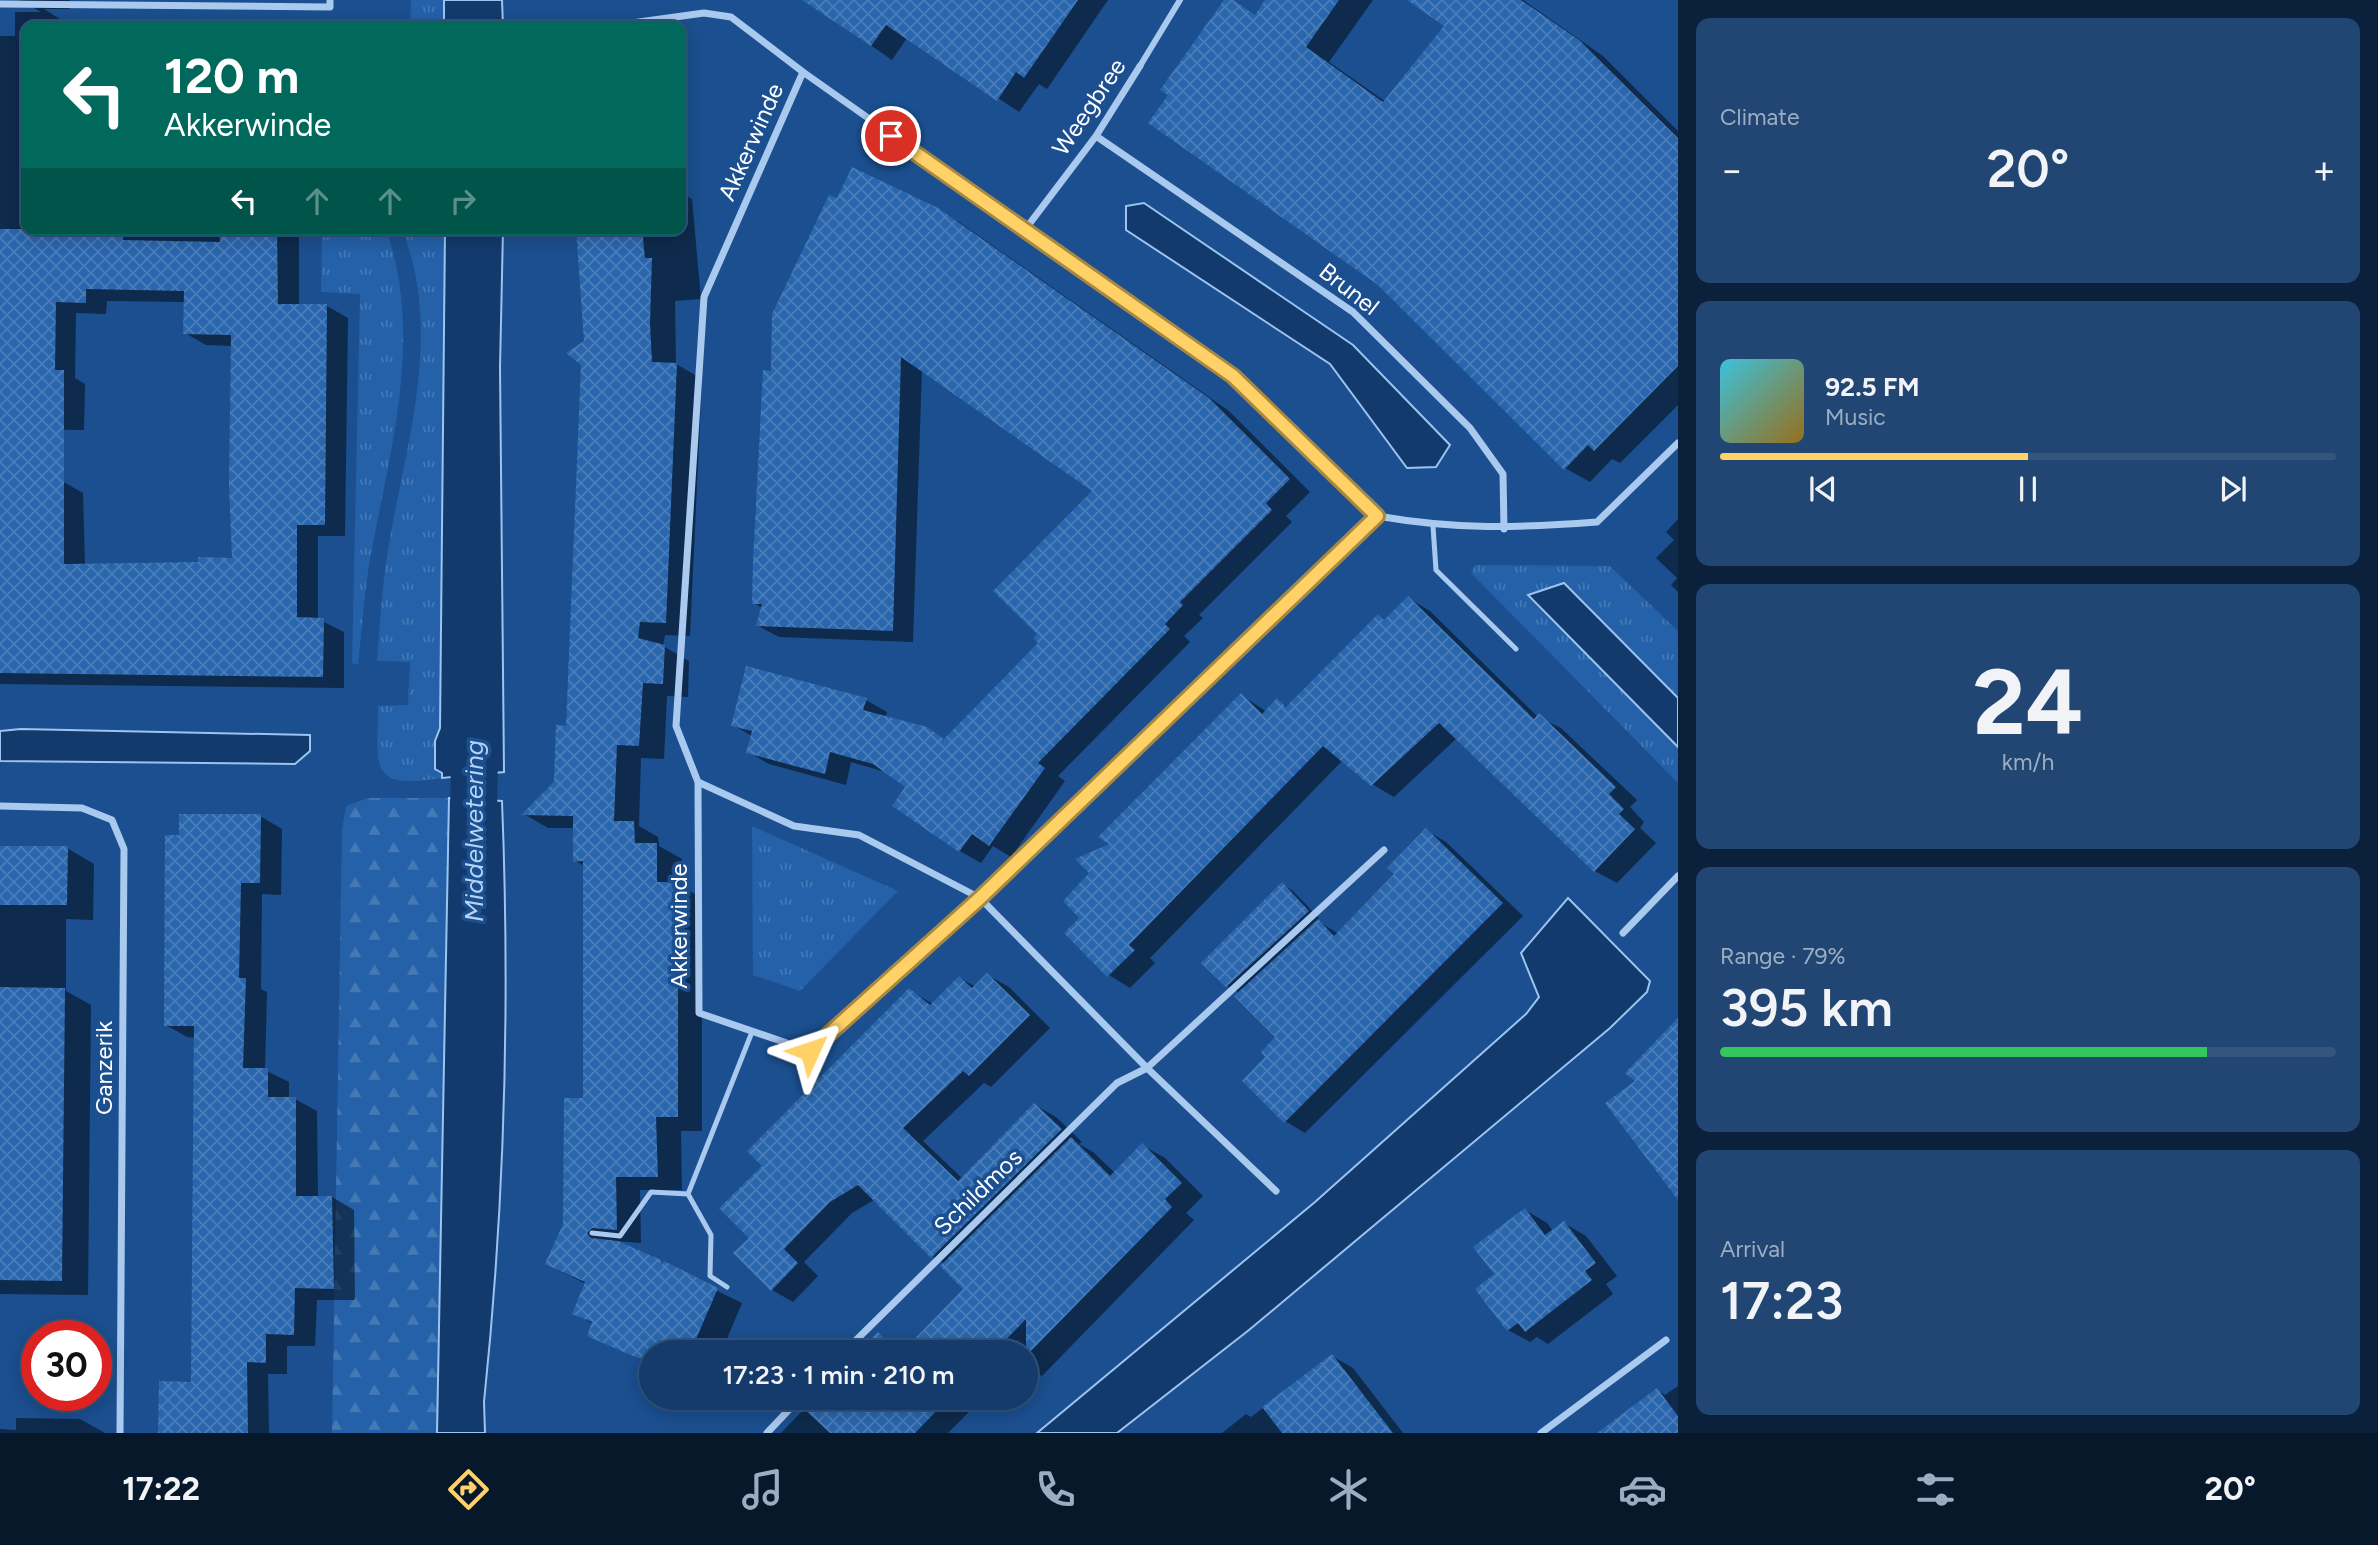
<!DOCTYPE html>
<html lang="en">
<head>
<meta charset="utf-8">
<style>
  body { margin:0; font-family:Figtree,sans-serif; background:#214673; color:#f1f3f6; height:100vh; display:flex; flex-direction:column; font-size:26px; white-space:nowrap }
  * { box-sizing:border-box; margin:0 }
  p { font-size:23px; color:#9dadc1 }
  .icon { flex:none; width:38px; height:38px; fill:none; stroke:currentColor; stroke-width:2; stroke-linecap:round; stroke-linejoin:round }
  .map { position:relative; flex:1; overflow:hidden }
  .drawer { display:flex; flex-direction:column; gap:18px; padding:18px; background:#0b203b; width:700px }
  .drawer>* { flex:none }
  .hud { position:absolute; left:21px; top:21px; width:665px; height:214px; border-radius:14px; box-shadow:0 4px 18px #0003,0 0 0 2px #33557e; background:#00695c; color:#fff; overflow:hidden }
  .speed { position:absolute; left:21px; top:1320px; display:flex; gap:14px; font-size:35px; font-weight:700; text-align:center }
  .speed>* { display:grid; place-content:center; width:91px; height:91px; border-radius:50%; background:#143b6b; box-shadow:0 4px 18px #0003,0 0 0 2px #33557e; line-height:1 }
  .speed .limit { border:10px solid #d22; background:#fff; color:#111 }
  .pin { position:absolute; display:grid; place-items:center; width:60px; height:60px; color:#fff; margin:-30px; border:4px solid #fff; border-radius:50%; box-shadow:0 2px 7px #0007 }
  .me { position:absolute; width:77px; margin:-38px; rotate:48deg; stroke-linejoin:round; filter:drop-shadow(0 0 5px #0008) }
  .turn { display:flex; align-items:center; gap:24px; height:147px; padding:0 28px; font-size:32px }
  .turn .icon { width:91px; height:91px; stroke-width:2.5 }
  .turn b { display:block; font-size:49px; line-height:60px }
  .lanes { display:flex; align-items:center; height:66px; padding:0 28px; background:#0003; justify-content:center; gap:35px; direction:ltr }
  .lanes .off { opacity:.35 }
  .big { font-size:52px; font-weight:600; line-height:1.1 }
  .drawer .card { flex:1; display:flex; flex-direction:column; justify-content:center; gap:10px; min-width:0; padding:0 24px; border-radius:14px; background:#214673 }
  .drawer .dial { align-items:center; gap:0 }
  .dial b { font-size:91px; line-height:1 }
  .song { display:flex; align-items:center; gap:21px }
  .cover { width:84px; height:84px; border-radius:10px; background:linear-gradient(135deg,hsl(190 70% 55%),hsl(40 70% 35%)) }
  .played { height:7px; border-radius:4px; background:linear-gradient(90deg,#ffd166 50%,#33557e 50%) }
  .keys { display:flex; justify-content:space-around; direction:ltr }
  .heat { display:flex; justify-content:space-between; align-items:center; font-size:38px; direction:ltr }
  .charge { height:10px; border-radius:5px; background:linear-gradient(90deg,#34c759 79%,#33557e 0) }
  .trip { position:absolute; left:639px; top:1340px; width:399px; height:70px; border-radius:35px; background:#143b6b; box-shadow:0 4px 18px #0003,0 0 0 2px #33557e; font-weight:600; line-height:70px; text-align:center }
  .menu { display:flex; height:112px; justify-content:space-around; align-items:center; background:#08182b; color:#9dadc1 }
  .menu .icon { width:49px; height:49px }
  .menu .current { color:#ffd166 }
  .menu b { font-size:32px; color:#f1f3f6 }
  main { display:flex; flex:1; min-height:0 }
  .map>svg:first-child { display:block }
  .grass { fill:url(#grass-tufts) }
  .forest { fill:url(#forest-firs) }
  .water { fill:#123a6d; stroke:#9cc4f0; stroke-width:2 }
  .shadow { fill:#0007 }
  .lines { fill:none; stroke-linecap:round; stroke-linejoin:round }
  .canal { stroke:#123a6d; stroke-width:47 }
  .building { fill:url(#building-cross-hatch); fill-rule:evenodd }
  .service { stroke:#a9c9ee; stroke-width:5 }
  .pedestrian { stroke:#a9c9ee; stroke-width:6 }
  .minor { stroke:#a9c9ee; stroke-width:7 }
  .route-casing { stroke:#a68842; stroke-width:18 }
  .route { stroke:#ffd166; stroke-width:12 }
  .labels { text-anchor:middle; stroke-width:7; stroke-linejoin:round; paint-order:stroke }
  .street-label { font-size:24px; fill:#fff; stroke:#1b4f8f }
  .water-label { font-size:26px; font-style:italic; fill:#b5d3f5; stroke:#1b4f8f }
</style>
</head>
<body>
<main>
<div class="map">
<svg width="1678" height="1433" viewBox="0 0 1678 1433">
  <defs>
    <pattern id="grass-tufts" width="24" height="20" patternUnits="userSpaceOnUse" patternTransform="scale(1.75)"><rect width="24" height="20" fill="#2461a8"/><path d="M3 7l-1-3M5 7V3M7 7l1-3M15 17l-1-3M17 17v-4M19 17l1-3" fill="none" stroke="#4579b5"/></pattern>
    <pattern id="forest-firs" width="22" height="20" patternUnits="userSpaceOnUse" patternTransform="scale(1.75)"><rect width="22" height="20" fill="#2461a8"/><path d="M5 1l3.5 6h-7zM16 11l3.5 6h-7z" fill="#4579b5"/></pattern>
    <pattern id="building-cross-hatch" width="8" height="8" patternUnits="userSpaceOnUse" patternTransform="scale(1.75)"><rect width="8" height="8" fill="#2a66ad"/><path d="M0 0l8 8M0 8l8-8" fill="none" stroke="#4a7db9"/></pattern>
  </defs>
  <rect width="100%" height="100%" fill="#1b4f8f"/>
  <path class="grass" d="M 411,0 L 444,0 L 444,26 L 410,26 Z
    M 322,229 L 386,229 C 424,337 390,451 370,559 C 364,594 362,630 358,665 L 352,663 L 360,294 L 321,292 Z
    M 402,229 L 445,229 L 440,728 L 435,741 L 435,769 L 442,773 L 442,778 C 367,790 378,767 378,706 L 408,705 L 410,662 L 377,661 C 380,623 382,583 389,544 C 407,440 443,333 402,229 Z
    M 1475,565 L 1610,566 L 1678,631 L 1678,698 L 1564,584 L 1528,595 L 1678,747 L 1678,783 L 1471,573 Z
    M 752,826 L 898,891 L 800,991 L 753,975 Z"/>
  <path class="forest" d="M 368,798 L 449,798 L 437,1433 L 332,1433 L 342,829 L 346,806 Z"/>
  <path class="water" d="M 444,0 L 502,0 L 503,26 L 444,26 Z
    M 1144,203 L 1353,345 L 1450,445 L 1436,467 L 1407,468 L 1330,364 L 1126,230 L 1126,206 Z
    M 445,229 L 503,229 L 500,368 L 504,772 L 442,778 L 442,773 L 435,769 L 435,741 L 440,728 Z
    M 1564,583 L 1678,698 L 1678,747 L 1528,595 Z
    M 21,729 L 310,735 L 310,751 L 295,764 L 0,761 L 0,731 Z
    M 449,798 L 502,801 C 510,1001 505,1202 484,1402 L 485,1433 L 437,1433 Z
    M 1568,898 L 1650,981 L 1647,992 L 1610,1028 L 1249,1330 L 1117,1433 L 1037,1433 L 1315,1202 L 1526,1014 L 1539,997 L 1521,953 Z"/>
  <path class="shadow" d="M 20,0 L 70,0 L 70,9 L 44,9 L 71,26 L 26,26 L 26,229 L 299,229 L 299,306 L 327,306 L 348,318 L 345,536 L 318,536 L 318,619 L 344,632 L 344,688 L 0,684 L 0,482 L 62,481 L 83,493 L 85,565 L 200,564 L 234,560 L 233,346 L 206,345 L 185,333 L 185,302 L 107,301 L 106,314 L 76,313 L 75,378 L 85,384 L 84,430 L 0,429 L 0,36 L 15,36 L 15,12 L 41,12 Z
    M 805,0 L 1108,0 L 1047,89 L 1039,84 L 1019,112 L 907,38 L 892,60 Z
    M 1226,0 L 1256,16 L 1267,0 L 1373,0 L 1329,62 L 1386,102 L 1447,26 L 1410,0 L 1523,0 L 1603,56 L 1678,131 L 1678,405 L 1620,463 L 1612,459 L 1590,482 L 1565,468 L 1379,283 L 1170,95 Z
    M 681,193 L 692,199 L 701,299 L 675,301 L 676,364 L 702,379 L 690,636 L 665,635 L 663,646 L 689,661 L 688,697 L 667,696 L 664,759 L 641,758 L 639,826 L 658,837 L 659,846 L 682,859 L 681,886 L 702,898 L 702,1131 L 681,1131 L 682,1190 L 640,1190 L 641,1243 L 615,1241 L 742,1303 L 721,1353 L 651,1353 L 651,1365 L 589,1335 L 593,1324 L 574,1313 L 586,1284 L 547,1264 L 564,1224 L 585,1100 L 585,866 L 575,861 L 575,828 L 548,828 L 524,814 L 556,783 L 568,727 L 586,342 L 576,229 L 681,229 Z
    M 838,200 L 937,209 L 959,222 L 1229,411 L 1310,492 L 1286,516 L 1292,522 L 1199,615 L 1203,618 L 1184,636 L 1190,642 L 1058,776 L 1065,781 L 1011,857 L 993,846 L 981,863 L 960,851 L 908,786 L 889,773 L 851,762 L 846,785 L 769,764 L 748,752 L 752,736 L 733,725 L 866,700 L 887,712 L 885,718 L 926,729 L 946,740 L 1040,643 L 1040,634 L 1095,490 L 922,369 L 913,642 L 779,637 L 758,626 L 762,608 L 754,603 L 772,372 Z
    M 1678,519 L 1678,592 L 1671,585 L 1677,578 L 1656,558 L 1674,540 L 1666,532 Z
    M 1408,598 L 1430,611 L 1538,717 L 1561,728 L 1637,800 L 1630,807 L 1644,822 L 1640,828 L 1656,843 L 1617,883 L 1595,871 L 1457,738 L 1394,797 L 1372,784 L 1343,760 L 1150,958 L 1155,963 L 1130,988 L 1109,975 L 1082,918 L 1092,873 L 1112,845 L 1241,695 L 1267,712 L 1277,701 L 1288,707 L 1378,617 L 1386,621 Z
    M 260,816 L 282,829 L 281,895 L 262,894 L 261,989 L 267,992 L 265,1070 L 289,1082 L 289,1099 L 295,1099 L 317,1111 L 318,1198 L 332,1197 L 354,1210 L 355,1300 L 317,1300 L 315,1346 L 287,1346 L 287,1374 L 268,1374 L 269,1433 L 160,1433 L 192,1383 L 196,1038 L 187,1037 L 166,1025 L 181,837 Z
    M 1426,830 L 1446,842 L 1523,916 L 1305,1133 L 1285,1121 L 1268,1057 L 1277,1037 L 1240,993 L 1227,986 L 1282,884 L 1293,891 L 1319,918 L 1316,920 L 1339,934 L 1396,874 Z
    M 0,847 L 67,848 L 94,864 L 93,920 L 66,919 L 66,991 L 91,1005 L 88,1295 L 0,1294 Z
    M 987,975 L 1009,987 L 1050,1028 L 991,1087 L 984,1083 L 923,1141 L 963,1179 L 1035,1105 L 1056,1117 L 1082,1142 L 1079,1144 L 1093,1152 L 1115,1173 L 1142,1145 L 1165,1158 L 1203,1196 L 1186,1213 L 1194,1220 L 1042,1376 L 1032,1370 L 1026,1377 L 1026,1353 L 860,1353 L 878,1334 L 904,1351 L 965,1289 L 945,1264 L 932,1256 L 874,1200 L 852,1213 L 804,1262 L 818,1276 L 793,1302 L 772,1290 L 736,1253 L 752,1238 L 765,1166 L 909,990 L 933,1004 L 960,978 L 976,987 Z
    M 1525,1210 L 1547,1223 L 1553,1231 L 1564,1223 L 1586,1236 L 1617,1276 L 1606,1284 L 1613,1294 L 1548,1344 L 1537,1337 L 1530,1342 L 1508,1330 L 1496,1274 Z
    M 1332,1356 L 1353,1368 L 1403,1433 L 1222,1433 L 1246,1414 L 1251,1417 Z
    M 1678,1386 L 1678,1433 L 1600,1433 L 1657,1390 L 1665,1395 Z
    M 815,1398 L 983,1398 L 948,1433 L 781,1433 Z
    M 16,1418 L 80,1419 L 105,1433 L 0,1433 L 0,1429 L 16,1430 Z"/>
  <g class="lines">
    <path class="canal" d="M 473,862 L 475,709"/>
  </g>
  <path class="building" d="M 802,0 L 1078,0 L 1024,78 L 1016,72 L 997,101 L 886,25 L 871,46 Z
    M 1224,0 L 1233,0 L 1255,15 L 1265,0 L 1339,0 L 1306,47 L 1383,102 L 1444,26 L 1407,0 L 1521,0 L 1579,40 L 1678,138 L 1678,366 L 1594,451 L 1588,445 L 1564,470 L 1378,285 L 1148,123 L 1168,95 L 1160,90 Z
    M 852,167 L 938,208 L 1209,398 L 1290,479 L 1266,503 L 1272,510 L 1180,602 L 1183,605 L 1165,624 L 1170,629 L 1038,763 L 1045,768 L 989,846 L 972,834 L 959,852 L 892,806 L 905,787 L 873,764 L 830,752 L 825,774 L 746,753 L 752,731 L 731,726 L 746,666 L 867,698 L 863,710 L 927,727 L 944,739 L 1038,643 L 1033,638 L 1037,634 L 993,591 L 1092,491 L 901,357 L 893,631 L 756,626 L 762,604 L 752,604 L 753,562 L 763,370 L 771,371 L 772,314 L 829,195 L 837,198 Z
    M 0,229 L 123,229 L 123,240 L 220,242 L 219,229 L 277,229 L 278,304 L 327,304 L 325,525 L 297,525 L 297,617 L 324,618 L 323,677 L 0,673 ZM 86,289 L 184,291 L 183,334 L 231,335 L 229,486 L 232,558 L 198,557 L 198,562 L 64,564 L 64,370 L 55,370 L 56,302 L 86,303 Z
    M 576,229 L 642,229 L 645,258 L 652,258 L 650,324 L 652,362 L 677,363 L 666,623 L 640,622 L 638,638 L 665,645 L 663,684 L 643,683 L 639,746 L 617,745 L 614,821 L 634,821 L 635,843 L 657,843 L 657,882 L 678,882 L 678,1117 L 656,1117 L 658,1177 L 616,1177 L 617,1230 L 592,1228 L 587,1233 L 591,1238 L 618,1241 L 661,1260 L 661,1265 L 664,1261 L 718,1288 L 690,1353 L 651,1353 L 651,1364 L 587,1336 L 592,1322 L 572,1314 L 585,1282 L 545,1264 L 563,1224 L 564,1098 L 583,1098 L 583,861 L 573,862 L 573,816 L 521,815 L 554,782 L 556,725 L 566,726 L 581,365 L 566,353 L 584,341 Z
    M 1408,596 L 1534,719 L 1539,713 L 1616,787 L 1609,794 L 1624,809 L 1619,814 L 1635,829 L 1594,872 L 1439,723 L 1371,786 L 1323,746 L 1129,945 L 1135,950 L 1107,977 L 1064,933 L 1079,918 L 1063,901 L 1089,873 L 1075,859 L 1109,844 L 1098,837 L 1241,693 L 1262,714 L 1277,698 L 1286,707 L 1378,614 L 1384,620 Z
    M 179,814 L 261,814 L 260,883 L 241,883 L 239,978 L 246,978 L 243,1068 L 268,1068 L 268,1097 L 296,1097 L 296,1196 L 332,1196 L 334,1289 L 295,1288 L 294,1335 L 266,1334 L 266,1363 L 247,1362 L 248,1433 L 158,1433 L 159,1381 L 191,1382 L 194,1026 L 164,1026 L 165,835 L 179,835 Z
    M 1426,828 L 1503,903 L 1284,1123 L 1242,1081 L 1265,1057 L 1261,1052 L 1275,1037 L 1234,996 L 1318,919 L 1334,936 L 1394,874 L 1387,868 Z
    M 0,846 L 68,846 L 67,905 L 0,905 Z
    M 1282,882 L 1309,911 L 1226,987 L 1201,963 Z
    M 987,973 L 1030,1015 L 969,1076 L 963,1071 L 903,1128 L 958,1181 L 1034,1103 L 1062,1129 L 931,1258 L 858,1185 L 830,1202 L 784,1249 L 798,1263 L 771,1291 L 733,1253 L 749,1238 L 719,1208 L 762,1166 L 747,1151 L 909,988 L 930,1005 L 959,976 L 972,988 Z
    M 0,987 L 65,988 L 62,1281 L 0,1280 Z
    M 1678,1018 L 1678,1200 L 1605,1103 L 1635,1081 L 1625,1073 Z
    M 1071,1137 L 1110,1176 L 1142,1143 L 1182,1183 L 1165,1199 L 1172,1207 L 1026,1356 L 1026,1319 L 993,1353 L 901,1353 L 963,1289 L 940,1266 Z
    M 1525,1208 L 1545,1235 L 1564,1221 L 1596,1263 L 1585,1271 L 1592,1280 L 1525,1332 L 1518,1323 L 1507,1331 L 1475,1289 L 1494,1274 L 1473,1247 Z
    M 878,1332 L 899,1353 L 857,1353 Z
    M 1332,1354 L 1393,1433 L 1282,1433 L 1262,1407 Z
    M 1657,1388 L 1678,1416 L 1678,1433 L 1597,1433 Z
    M 806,1398 L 949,1398 L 915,1433 L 830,1433 L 801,1406 Z"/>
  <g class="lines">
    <path class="service" d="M 1433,526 L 1436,570 L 1516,649
      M 688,1194 L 752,1032
      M 592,1233 L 620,1236 L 651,1192 L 688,1194 L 711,1235 L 710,1276 L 727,1287"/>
    <path class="pedestrian" d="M 1140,66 L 1180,0"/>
    <path class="minor" d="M 0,4 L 330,7 L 330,0
      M 610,26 L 704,13 L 731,17 L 803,72
      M 803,72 L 1233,376 L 1377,516 L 980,898 L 810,1051 L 699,1013 L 698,782 L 676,726 L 704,297 Z
      M 1096,136 L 1353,312 L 1470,428 L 1503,474 L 1504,529
      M 1024,231 L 1096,136 L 1140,66
      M 1377,516 C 1458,530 1517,528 1597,522 L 1678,443
      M 698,782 L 794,826 L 859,835 L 980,898 L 1147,1068 L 1276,1191
      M 0,806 L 82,808 L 112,820 L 124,849 L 120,1433
      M 1623,933 L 1678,876
      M 843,1353 L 1117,1083 L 1147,1068 L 1384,850
      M 767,1433 L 800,1398
      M 1541,1433 L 1666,1340"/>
  </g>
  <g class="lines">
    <g class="route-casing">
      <path id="route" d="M 810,1051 L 980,898 L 1377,516 L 1233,376 L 891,136"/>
    </g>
    <use href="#route" class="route"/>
  </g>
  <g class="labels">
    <g class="street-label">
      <text transform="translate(1089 107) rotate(-56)" y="8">Weegbree</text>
      <text transform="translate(751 142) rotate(-66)" y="8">Akkerwinde</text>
      <text transform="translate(1349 289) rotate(38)" y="8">Brunel</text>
      <text transform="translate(679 926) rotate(-90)" y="8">Akkerwinde</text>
      <text transform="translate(104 1068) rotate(-90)" y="8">Ganzerik</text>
      <text transform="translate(978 1192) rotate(-44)" y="8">Schildmos</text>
    </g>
    <g class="water-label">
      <text transform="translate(474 831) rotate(-90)" y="9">Middelwetering</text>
    </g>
  </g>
</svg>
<div class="speed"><div class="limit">30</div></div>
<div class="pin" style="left:891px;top:136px;background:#d93025"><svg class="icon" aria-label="arrive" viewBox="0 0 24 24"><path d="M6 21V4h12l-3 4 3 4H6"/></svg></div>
<svg class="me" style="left:810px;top:1051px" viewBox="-20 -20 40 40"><path d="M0-17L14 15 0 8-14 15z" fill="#ffd166" stroke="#fff" stroke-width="4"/></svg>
<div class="trip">17:23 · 1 min · 210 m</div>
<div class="hud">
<div class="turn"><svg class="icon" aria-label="left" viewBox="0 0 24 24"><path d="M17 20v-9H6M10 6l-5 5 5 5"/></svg><div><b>120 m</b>Akkerwinde</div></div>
<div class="lanes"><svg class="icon" aria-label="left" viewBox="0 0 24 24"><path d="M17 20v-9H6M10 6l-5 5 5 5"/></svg><svg class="icon off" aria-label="ahead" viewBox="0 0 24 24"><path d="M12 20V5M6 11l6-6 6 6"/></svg><svg class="icon off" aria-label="ahead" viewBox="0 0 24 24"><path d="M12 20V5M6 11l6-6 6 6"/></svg><svg class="icon off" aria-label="right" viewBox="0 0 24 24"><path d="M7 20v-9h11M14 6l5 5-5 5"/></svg></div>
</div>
</div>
<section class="drawer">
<div class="card"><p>Climate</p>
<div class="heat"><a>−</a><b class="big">20°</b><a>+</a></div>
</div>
<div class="card">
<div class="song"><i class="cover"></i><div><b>92.5 FM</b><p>Music</p></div></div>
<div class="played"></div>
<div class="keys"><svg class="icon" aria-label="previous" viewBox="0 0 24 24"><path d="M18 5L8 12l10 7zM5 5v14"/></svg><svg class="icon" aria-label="pause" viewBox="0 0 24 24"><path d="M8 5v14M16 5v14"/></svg><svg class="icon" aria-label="next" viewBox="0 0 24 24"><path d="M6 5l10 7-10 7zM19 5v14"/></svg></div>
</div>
<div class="card dial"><b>24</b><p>km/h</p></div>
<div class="card"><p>Range · 79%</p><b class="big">395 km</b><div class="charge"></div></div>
<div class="card"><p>Arrival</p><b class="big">17:23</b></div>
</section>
</main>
<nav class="menu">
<b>17:22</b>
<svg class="icon current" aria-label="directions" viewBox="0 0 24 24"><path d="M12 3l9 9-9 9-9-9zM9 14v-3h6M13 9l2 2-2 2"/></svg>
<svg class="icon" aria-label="music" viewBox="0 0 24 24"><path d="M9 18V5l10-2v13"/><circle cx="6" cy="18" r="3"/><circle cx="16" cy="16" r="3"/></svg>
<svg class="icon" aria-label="phone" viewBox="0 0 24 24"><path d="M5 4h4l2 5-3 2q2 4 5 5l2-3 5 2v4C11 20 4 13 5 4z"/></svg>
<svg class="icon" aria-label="climate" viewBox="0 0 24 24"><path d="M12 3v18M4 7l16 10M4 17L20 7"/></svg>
<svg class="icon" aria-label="car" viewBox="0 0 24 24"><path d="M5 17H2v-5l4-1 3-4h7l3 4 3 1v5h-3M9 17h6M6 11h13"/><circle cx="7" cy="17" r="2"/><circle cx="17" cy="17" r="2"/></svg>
<svg class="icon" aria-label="filters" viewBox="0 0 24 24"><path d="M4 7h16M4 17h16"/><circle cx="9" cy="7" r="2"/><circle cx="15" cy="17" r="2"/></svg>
<b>20°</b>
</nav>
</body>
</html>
